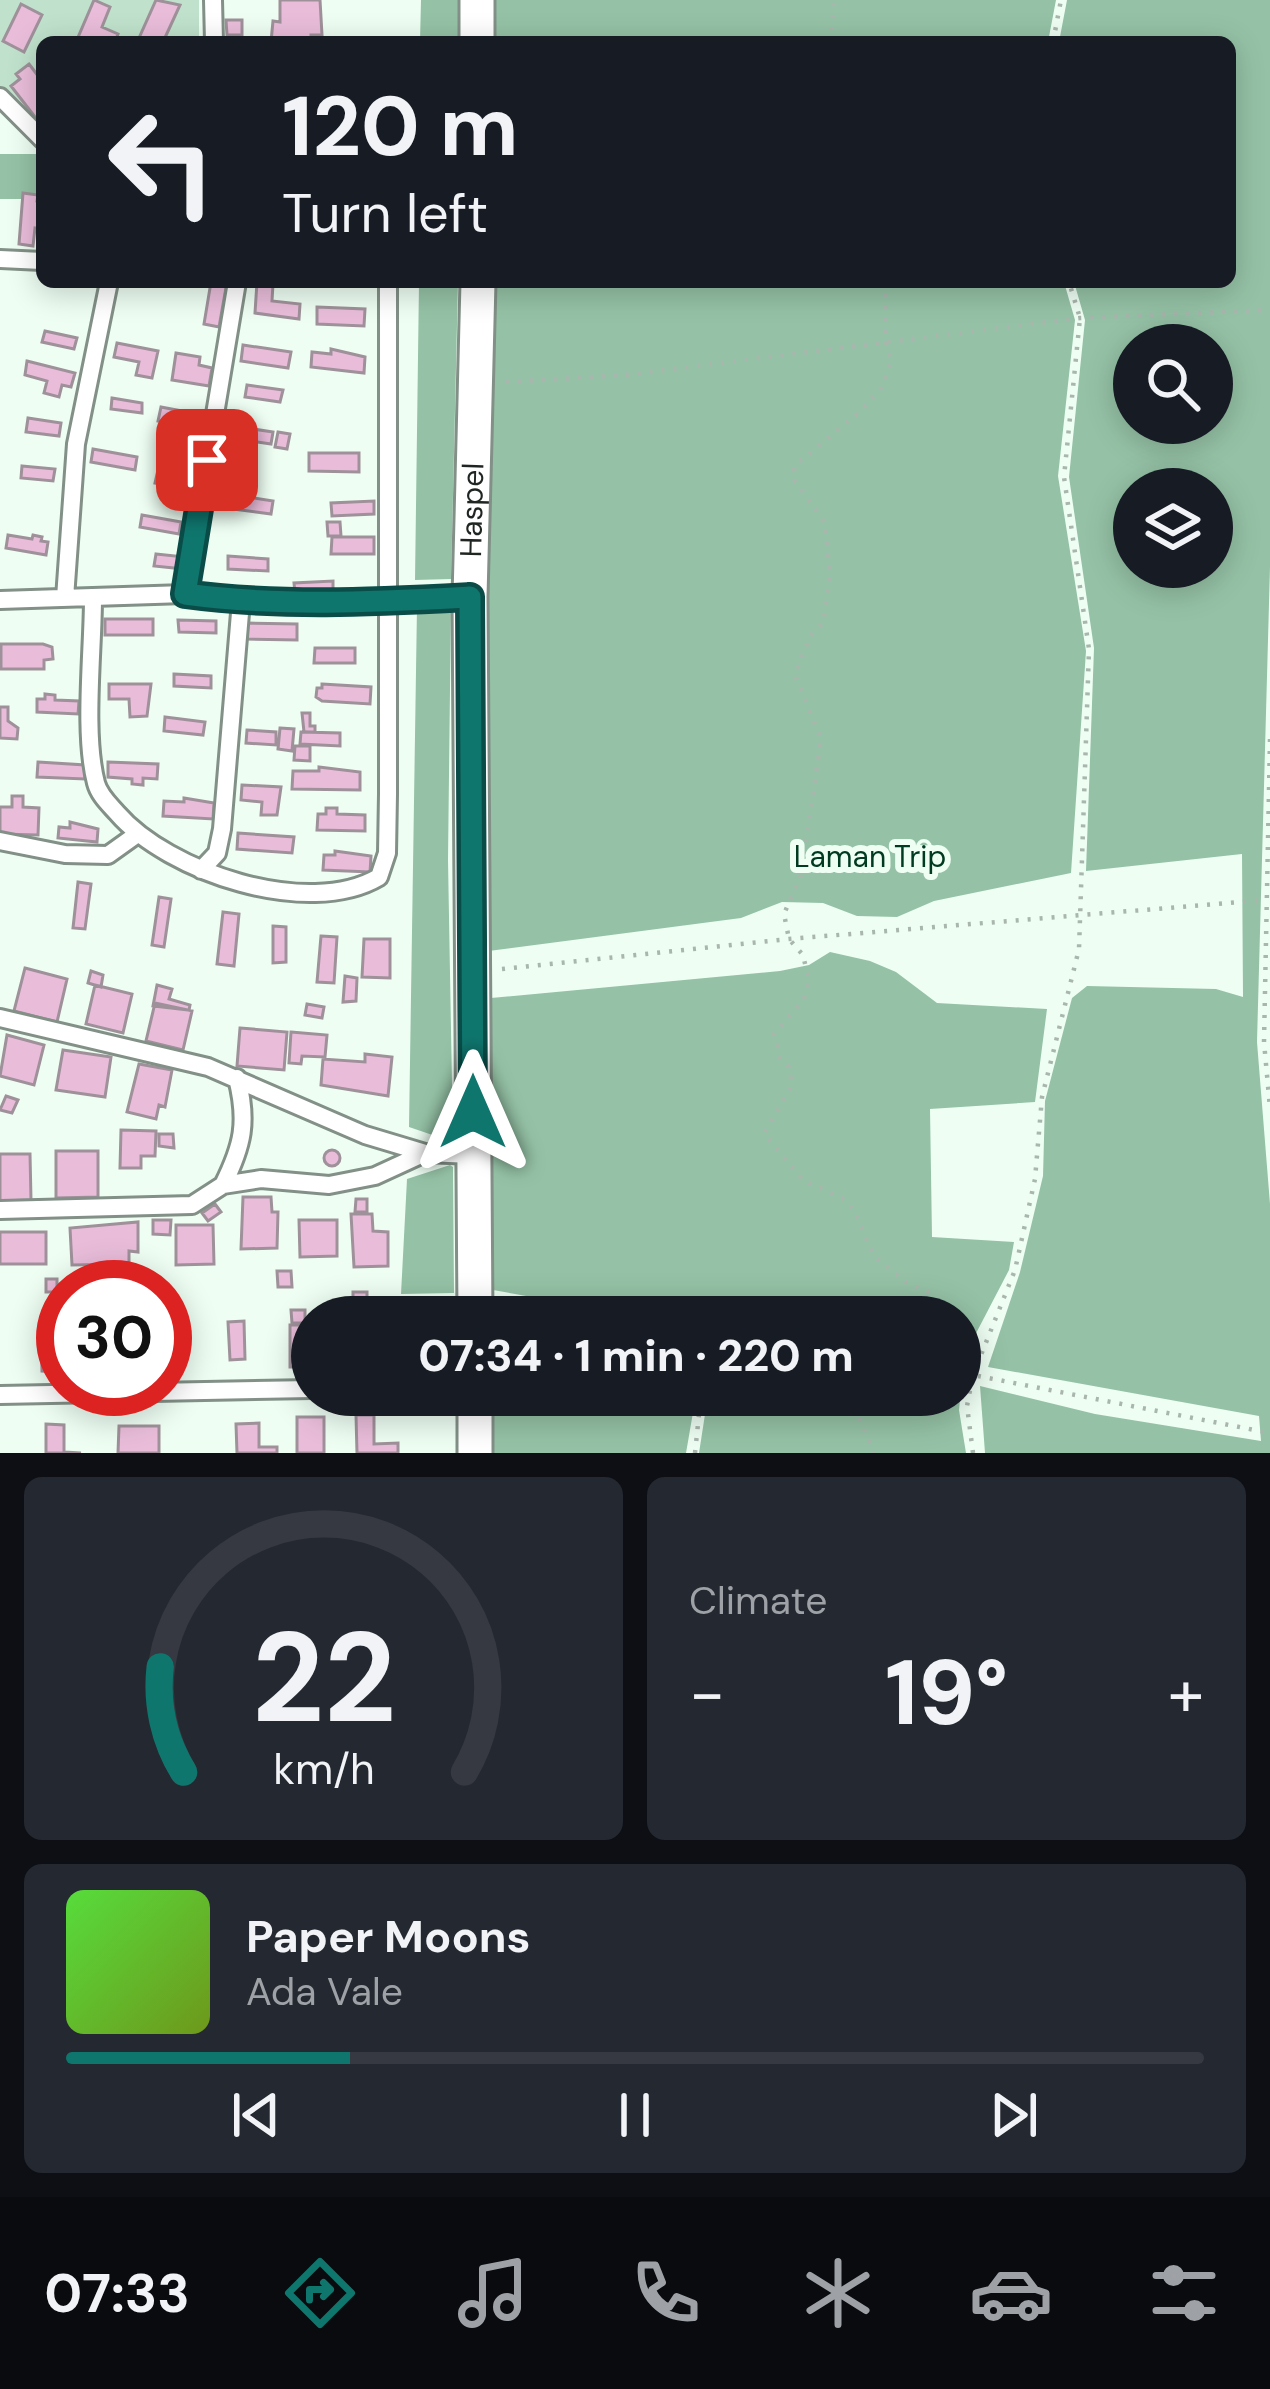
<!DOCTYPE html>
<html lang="en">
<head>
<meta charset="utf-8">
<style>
  body { margin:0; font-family:"DM Sans",sans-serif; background:#242831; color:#f1f3f6; height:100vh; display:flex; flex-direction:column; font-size:45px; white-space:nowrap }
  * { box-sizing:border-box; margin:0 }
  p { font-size:39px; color:#9ea1a6 }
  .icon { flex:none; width:66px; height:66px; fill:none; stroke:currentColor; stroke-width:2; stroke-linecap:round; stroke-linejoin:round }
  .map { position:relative; height:1453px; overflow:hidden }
  .details { display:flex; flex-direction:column; gap:24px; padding:24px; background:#0d0f14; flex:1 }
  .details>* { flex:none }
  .top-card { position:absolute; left:36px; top:36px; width:1200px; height:252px; border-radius:18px; box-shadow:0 6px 30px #0003; background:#171b24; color:#f1f3f6; overflow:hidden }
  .tools { position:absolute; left:1113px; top:324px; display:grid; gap:24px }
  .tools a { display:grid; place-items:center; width:120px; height:120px; border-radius:50%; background:#171b24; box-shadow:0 6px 30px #0003; font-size:60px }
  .speed { position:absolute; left:36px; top:1260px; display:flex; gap:24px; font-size:60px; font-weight:700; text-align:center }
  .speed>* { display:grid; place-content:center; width:156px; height:156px; border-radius:50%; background:#171b24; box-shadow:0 6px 30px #0003; line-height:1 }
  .speed .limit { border:18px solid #d22; background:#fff; color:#111 }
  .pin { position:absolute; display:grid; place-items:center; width:102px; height:102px; color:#fff; margin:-51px; border-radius:24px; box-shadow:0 6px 18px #0006 }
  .me { position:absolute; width:132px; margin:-66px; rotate:0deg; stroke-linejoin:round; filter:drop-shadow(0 0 9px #0008) }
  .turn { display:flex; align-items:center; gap:42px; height:252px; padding:0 48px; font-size:54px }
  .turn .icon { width:156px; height:156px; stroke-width:2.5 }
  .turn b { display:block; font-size:84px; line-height:102px }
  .big { font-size:90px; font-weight:800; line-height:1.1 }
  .details .widget { flex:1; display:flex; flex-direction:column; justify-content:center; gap:18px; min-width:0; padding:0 42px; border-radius:18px; background:#242831 }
  .details .dial { align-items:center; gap:0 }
  .dial svg { height:312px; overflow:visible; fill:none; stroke:#363941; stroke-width:7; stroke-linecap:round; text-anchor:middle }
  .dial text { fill:#f1f3f6; stroke:none }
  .song { display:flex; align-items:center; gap:36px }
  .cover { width:144px; height:144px; border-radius:18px; background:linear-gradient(135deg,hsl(110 70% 55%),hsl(80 70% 35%)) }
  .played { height:12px; border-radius:6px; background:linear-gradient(90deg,#0f766e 25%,#363941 25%) }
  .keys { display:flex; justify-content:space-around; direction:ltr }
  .heat { display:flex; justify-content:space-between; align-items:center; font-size:66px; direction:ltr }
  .details .tiles { flex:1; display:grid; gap:24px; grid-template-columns:1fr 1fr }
  .widget:last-child { grid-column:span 2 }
  .trip { position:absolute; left:291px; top:1296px; width:690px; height:120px; border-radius:60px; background:#171b24; box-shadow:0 6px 30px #0003; font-weight:800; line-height:120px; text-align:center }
  .tabs { display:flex; height:192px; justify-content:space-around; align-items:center; background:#090b0e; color:#9ea1a6 }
  .tabs .icon { width:84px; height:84px }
  .tabs .active { color:#0f766e }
  .tabs b { font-size:54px; color:#f1f3f6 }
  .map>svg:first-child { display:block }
  .green { fill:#c0e2cc }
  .forest { fill:#95c2a6; fill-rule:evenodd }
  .building { fill:#e9bdda; stroke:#9f919a; stroke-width:3 }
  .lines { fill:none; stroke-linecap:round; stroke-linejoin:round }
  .lane-casing { stroke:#829087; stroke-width:22 }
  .street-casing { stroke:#829087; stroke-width:39 }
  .path { stroke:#a9b6ad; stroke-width:4.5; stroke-dasharray:3 9; stroke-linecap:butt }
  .lane { stroke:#fff; stroke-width:16 }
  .street { stroke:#fff; stroke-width:33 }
  .route-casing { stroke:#0a4d48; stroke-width:30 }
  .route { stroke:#0f766e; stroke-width:21 }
  .labels { text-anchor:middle; stroke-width:12; stroke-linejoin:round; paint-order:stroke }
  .street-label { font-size:30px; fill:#1f2521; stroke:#eefef3 }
  .park-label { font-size:30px; fill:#003a20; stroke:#eefef3 }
</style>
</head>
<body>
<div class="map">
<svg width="1270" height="1453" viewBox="0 0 1270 1453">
  <rect width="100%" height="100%" fill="#eefef3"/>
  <path class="green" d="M 0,0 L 199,0 L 199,42 L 42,42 L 42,131 L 0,91 Z"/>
  <path class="forest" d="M 421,0 L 462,0 L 460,42 L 420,42 Z
    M 487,0 L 1056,0 L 1048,42 L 486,42 Z
    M 1067,0 L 1270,0 L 1270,567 L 1257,1042 L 1270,1204 L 1270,1453 L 985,1453 L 980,1386 L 1095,1414 L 1261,1441 L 1259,1416 L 988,1367 L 1020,1272 L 1043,1176 L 1045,1101 L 1072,998 L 1087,986 L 1216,989 L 1243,997 L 1242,854 L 1086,871 L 1094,648 L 1069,477 L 1085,320 L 1074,282 L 1230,282 L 1230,42 L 1059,42 ZM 1134,345 L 1212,345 L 1212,423 L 1134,423 ZM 1134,489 L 1212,489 L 1212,567 L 1134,567 Z
    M 0,154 L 42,154 L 42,199 L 0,199 Z
    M 419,282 L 458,282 L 451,579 L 415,580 Z
    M 485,282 L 1064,282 L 1075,320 L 1058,476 L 1086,651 L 1071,873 L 934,901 L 897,917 L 857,916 L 823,903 L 782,902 L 741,918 L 481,952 Z
    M 451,605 L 448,860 L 453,1142 L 409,1127 L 417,606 Z
    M 830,952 L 870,961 L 896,972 L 937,1003 L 1047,1009 L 1035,1102 L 930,1109 L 932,1237 L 1014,1242 L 1009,1270 L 960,1364 L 960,1317 L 643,1317 L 482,1288 L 480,999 L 780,971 L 809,965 Z
    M 450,1165 L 453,1167 L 454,1293 L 401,1294 L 407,1179 Z
    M 960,1379 L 962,1380 L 959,1410 L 966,1453 L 699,1453 L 708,1395 L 960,1395 Z
    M 482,1395 L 696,1395 L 686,1453 L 483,1453 Z"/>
  <path class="building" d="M 94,0 L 110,7 L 102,27 L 118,34 L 115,42 L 76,42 Z
    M 156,0 L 180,5 L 163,42 L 139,38 Z
    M 280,0 L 320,0 L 322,35 L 311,35 L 311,42 L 271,42 L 273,21 L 280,22 Z
    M 21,4 L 42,15 L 24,52 L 3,41 Z
    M 226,20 L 242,20 L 242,35 L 227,35 Z
    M 29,64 L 42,81 L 42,126 L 11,86 L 20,79 L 16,74 Z
    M 23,193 L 38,195 L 37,201 L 42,202 L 42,229 L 35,228 L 33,246 L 19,244 Z
    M 211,282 L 227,282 L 219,327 L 204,324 Z
    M 257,282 L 273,284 L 272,301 L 300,304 L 299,319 L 255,313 Z
    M 317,307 L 365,309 L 364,326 L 317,324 Z
    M 45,331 L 77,338 L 74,349 L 42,342 Z
    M 117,343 L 158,351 L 152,378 L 136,375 L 139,362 L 114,357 Z
    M 243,345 L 291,352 L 288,368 L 241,361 Z
    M 331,349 L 365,357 L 364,373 L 311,367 L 312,352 L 331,354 Z
    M 176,353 L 200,357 L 199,365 L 212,368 L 209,386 L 172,380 Z
    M 27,361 L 75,373 L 71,387 L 62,385 L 59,397 L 44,393 L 47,381 L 25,375 Z
    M 247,385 L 283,390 L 280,402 L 245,397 Z
    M 112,398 L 142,403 L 142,413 L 111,409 Z
    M 161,407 L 208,416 L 205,430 L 158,421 Z
    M 28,418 L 61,423 L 59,436 L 26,432 Z
    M 240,427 L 273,432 L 271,444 L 238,439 Z
    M 278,432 L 290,434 L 287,449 L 275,447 Z
    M 93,449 L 137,457 L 135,470 L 91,462 Z
    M 309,453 L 359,453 L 359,472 L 309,471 Z
    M 22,466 L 55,469 L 53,481 L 21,478 Z
    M 158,470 L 193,477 L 190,490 L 155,483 Z
    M 235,495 L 273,501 L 271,514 L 233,509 Z
    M 374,501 L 374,514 L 332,516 L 331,503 Z
    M 142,515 L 181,522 L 179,534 L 140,527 Z
    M 327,522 L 340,522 L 341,536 L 328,536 Z
    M 8,535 L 32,539 L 33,535 L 42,537 L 41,541 L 48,542 L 46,555 L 6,548 Z
    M 332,537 L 374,537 L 374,554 L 331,554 Z
    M 156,554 L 185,557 L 184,569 L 154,566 Z
    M 228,556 L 268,559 L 268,571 L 228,569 Z
    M 333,581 L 333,592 L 295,593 L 294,583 Z
    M 105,619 L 153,619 L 153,635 L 105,635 Z
    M 178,620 L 216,621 L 216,633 L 179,632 Z
    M 247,623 L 297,624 L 297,640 L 247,639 Z
    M 1,644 L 43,644 L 52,647 L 53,659 L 44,660 L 44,669 L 1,669 Z
    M 315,648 L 355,648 L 355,663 L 314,663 Z
    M 174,674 L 211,676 L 211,688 L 174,686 Z
    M 109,684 L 151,684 L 147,716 L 130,717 L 129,699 L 109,699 Z
    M 322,684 L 371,687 L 370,704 L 322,701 L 316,697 L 317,688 L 322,688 Z
    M 45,694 L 55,695 L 55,700 L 79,701 L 78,714 L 37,712 L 37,699 L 45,699 Z
    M 0,707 L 8,707 L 8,721 L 18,728 L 17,739 L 0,738 Z
    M 302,713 L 310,713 L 310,726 L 315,726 L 315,732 L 304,732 Z
    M 165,717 L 205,722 L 203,735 L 164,731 Z
    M 280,728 L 294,729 L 292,751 L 278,749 Z
    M 247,730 L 276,732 L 276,745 L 246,743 Z
    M 301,732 L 340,733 L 340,746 L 300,744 Z
    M 295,746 L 310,746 L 310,761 L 294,760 Z
    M 38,762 L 85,765 L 85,779 L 37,777 Z
    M 108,762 L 158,764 L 157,779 L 143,778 L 143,785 L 132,784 L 132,779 L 108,777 Z
    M 319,767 L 360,772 L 360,790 L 292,789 L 293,771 L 319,771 Z
    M 242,785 L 281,787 L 277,815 L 261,815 L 262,802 L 241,800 Z
    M 12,796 L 23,796 L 23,807 L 39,808 L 38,835 L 0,834 L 0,807 L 12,807 Z
    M 184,798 L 214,803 L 213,819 L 163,816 L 164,801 L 184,802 Z
    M 326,808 L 337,808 L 337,814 L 365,815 L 365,831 L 317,830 L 318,814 L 326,814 Z
    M 70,822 L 98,829 L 97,842 L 58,838 L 59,827 L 70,828 Z
    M 238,833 L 294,837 L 292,853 L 237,849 Z
    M 335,851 L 371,856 L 370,872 L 323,870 L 324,855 L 335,855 Z
    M 78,882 L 91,884 L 85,929 L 73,928 Z
    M 159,897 L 171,899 L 164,947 L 152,945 Z
    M 223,912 L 239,914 L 234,966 L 217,964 Z
    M 273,926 L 286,927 L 286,962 L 273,963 Z
    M 321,936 L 337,937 L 334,983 L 317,982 Z
    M 364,939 L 390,939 L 390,978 L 362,977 Z
    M 25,968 L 67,979 L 57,1022 L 14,1011 Z
    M 91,971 L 103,975 L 101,987 L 88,983 Z
    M 345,976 L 357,978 L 356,1001 L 343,1002 Z
    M 95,985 L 132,994 L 123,1033 L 86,1024 Z
    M 157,985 L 172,989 L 169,999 L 190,1005 L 189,1010 L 153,1006 Z
    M 155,1003 L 192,1011 L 183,1050 L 146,1041 Z
    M 307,1004 L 324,1007 L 322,1018 L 305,1015 Z
    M 240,1028 L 287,1032 L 284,1070 L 237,1066 Z
    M 291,1032 L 327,1035 L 325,1057 L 302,1056 L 301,1064 L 289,1063 Z
    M 7,1035 L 44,1045 L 34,1085 L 0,1076 Z
    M 63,1050 L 111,1057 L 105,1097 L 56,1090 Z
    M 365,1054 L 392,1057 L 388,1096 L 321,1085 L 323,1059 L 365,1062 Z
    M 139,1064 L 172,1070 L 165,1107 L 159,1105 L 156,1119 L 127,1112 Z
    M 6,1096 L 18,1100 L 12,1113 L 0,1110 Z
    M 121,1130 L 156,1131 L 155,1156 L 141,1156 L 141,1168 L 120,1168 Z
    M 159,1134 L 173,1134 L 174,1148 L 159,1146 Z
    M324 1158a8 8 0 1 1 16 0a8 8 0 1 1-16 0Z
    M 56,1151 L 98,1151 L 98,1197 L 56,1198 Z
    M 0,1154 L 30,1154 L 31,1200 L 0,1201 Z
    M 243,1197 L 271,1197 L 272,1212 L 278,1212 L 277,1248 L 241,1249 Z
    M 356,1199 L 367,1199 L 367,1212 L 355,1212 Z
    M 215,1204 L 221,1212 L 208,1221 L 202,1213 Z
    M 351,1214 L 372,1214 L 373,1231 L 388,1232 L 388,1266 L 354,1267 Z
    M 153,1220 L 171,1220 L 170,1235 L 153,1234 Z
    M 299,1220 L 337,1220 L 337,1256 L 300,1257 Z
    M 138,1222 L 138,1252 L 129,1251 L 129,1264 L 72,1265 L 70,1228 Z
    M 176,1225 L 213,1225 L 214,1264 L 176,1265 Z
    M 0,1232 L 46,1232 L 46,1264 L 0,1264 Z
    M 277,1271 L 291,1271 L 292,1287 L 278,1287 Z
    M 46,1279 L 57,1279 L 57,1292 L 46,1292 Z
    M 353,1292 L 367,1292 L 367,1304 L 353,1304 Z
    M 182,1310 L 185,1357 L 168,1358 L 165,1311 Z
    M 291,1310 L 305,1310 L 305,1323 L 292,1323 Z
    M 244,1321 L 245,1359 L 230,1360 L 228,1322 Z
    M 290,1325 L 304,1325 L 305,1367 L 290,1367 Z
    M 57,1329 L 57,1372 L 42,1371 L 41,1330 Z
    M 356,1415 L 374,1415 L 374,1444 L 398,1443 L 398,1453 L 357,1453 Z
    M 297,1417 L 324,1417 L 324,1453 L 297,1453 Z
    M 259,1423 L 259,1447 L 277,1447 L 277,1453 L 237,1453 L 236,1424 Z
    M 46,1424 L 64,1425 L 64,1452 L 81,1453 L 46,1453 Z
    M 119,1426 L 159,1426 L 159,1453 L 118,1453 Z"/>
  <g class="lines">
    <g class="lane-casing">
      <path id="lane" d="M 213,0 L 214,42
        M 0,97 L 42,139
        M 0,259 L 42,261
        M 185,594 L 237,282
        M 65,598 L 76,444 L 109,282
        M 93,598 C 93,652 83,733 96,783 C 99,795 109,804 117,813 C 168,872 308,919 379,877 L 387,853 L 388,794 L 388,282
        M 0,600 L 185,594 L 252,603 L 342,604 L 470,597
        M 0,841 L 65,854 L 108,855 L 136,835
        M 201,870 L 217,853 L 222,829 L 241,601
        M 0,1018 L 208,1067 L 365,1135 L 425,1153 L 473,1155
        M 223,1185 C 243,1145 248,1122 237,1078
        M 0,1210 L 192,1205 L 223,1185 L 261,1179 L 329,1185 L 375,1176 L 425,1153
        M 0,1395 L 312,1389"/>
    </g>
    <g class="street-casing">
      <g id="street">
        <path d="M 477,0 L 477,42"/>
        <path id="s1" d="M 475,1317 L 470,597 L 478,282"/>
        <path d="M 475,1395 L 475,1453"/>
      </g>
    </g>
    <path class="path" d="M 831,42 L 834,0
      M 1053,42 L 1061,0
      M 885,282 L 886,342 L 892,361 L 881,388 L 861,411 L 794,466 L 795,481 L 825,523 L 830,577 L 823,623 L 810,636 L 795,675 L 821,739 L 801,875 L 784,914 L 789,939 L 803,955 L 809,981 L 804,999 L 774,1034 L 780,1058 L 789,1067 L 792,1086 L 764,1134 L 803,1180 L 842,1198 L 855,1211 L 873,1255 L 908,1284 L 930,1293 L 950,1317
      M 506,382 L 625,375 L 1080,318 L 1270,310
      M 1270,739 L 1264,1042 L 1270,1108
      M 502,969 L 789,939 L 1265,900
      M 506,1307 L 565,1317
      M 960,1373 L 973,1375 L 1015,1270 L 1035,1179 L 1042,1097 L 1079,949 L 1089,649 L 1064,477 L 1080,318 L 1069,282
      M 856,1395 L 855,1407 L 874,1453
      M 695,1453 L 701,1395
      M 973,1453 L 967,1406 L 973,1375 L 1270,1433"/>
    <use href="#lane" class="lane"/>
    <use href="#street" class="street"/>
  </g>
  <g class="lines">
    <g class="route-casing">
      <path id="route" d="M 207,460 L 185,594 C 281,607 374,602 470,597 L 473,1112"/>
    </g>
    <use href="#route" class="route"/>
  </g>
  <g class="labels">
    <g class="street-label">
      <text dy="10" stroke="none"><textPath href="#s1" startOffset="807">Haspel</textPath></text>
    </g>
    <g class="park-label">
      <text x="870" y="867">Laman Trip</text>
    </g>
  </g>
</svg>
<div class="tools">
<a><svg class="icon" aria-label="search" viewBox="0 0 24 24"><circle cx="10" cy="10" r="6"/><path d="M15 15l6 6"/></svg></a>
<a><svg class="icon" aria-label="layers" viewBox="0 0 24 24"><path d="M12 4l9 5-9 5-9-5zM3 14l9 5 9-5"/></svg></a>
</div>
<div class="speed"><div class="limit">30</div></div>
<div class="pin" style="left:207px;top:460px;background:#d93025"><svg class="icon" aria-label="arrive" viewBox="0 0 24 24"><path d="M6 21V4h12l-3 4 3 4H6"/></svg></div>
<svg class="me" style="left:473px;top:1112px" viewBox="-20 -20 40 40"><path d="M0-17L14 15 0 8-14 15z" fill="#0f766e" stroke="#fff" stroke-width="4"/></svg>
<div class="trip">07:34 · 1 min · 220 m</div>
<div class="top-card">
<div class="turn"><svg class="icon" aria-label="left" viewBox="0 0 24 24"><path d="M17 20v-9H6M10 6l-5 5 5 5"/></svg><div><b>120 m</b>Turn left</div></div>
</div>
</div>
<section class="details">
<div class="tiles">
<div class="widget dial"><svg viewBox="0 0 100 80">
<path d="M14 69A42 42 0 1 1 86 69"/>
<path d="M14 69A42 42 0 0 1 8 42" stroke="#0f766e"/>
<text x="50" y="56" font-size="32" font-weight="700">22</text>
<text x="50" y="72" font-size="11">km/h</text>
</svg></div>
<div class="widget"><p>Climate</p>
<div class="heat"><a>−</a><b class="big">19°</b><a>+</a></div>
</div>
<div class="widget">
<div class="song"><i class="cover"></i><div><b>Paper Moons</b><p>Ada Vale</p></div></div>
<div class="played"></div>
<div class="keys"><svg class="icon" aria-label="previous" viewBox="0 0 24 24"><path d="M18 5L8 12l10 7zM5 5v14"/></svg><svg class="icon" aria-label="pause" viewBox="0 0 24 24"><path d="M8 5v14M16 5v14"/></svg><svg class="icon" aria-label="next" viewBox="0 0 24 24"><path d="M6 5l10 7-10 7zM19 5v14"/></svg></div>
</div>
</div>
</section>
<nav class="tabs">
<b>07:33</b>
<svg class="icon active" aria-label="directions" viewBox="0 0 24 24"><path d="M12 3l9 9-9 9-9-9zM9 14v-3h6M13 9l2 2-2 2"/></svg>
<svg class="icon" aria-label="music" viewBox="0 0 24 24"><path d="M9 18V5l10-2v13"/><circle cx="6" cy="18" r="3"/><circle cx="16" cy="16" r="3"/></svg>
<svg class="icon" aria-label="phone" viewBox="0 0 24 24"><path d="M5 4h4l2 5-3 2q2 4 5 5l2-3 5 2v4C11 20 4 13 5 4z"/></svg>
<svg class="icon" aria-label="climate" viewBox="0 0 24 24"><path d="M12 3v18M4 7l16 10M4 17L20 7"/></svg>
<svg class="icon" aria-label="car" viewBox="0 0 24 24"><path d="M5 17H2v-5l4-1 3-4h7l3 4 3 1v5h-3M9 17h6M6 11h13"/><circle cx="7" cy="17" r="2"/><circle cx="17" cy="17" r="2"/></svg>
<svg class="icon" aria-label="filters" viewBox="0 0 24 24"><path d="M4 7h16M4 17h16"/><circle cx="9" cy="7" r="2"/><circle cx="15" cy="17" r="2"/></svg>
</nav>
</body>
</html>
